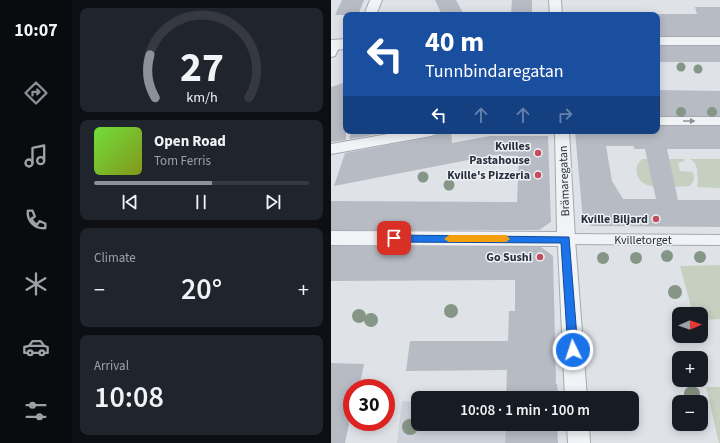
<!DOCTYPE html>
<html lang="en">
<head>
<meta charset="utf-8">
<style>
  body { margin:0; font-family:"Source Sans 3",sans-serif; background:#20242c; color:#f1f3f6; height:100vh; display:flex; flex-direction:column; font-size:15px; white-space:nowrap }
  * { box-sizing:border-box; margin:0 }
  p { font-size:13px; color:#9ea1a6 }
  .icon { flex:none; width:22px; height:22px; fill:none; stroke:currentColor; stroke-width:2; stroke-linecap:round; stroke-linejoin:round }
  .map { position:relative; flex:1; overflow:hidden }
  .drawer { display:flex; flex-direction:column; gap:8px; padding:8px; background:#0d0f14; width:259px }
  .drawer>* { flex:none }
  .guide { position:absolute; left:12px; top:12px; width:317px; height:122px; border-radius:8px; box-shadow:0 2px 10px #0003; background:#1a4fa0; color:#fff; overflow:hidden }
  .needle { width:26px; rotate:88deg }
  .fabs { position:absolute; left:341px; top:307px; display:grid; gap:8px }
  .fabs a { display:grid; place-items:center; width:36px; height:36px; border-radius:8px; background:#171b24; box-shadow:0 2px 10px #0003; font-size:20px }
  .speed { position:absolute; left:12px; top:379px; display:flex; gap:8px; font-size:20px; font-weight:700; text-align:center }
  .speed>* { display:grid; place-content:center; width:52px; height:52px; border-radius:50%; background:#171b24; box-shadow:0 2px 10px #0003; line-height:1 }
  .speed .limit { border:6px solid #d22; background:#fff; color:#111 }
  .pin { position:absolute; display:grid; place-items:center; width:34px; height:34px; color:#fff; margin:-17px; border-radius:8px; box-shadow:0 2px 6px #0006 }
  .me { position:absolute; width:44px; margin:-22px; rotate:356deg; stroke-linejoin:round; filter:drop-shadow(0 0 3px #0008) }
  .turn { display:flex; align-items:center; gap:14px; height:84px; padding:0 16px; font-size:18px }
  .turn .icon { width:52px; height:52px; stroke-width:2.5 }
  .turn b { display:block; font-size:28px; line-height:34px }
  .lanes { display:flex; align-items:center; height:38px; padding:0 16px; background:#0003; justify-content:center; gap:20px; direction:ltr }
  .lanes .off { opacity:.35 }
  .big { font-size:30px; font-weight:600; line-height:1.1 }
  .drawer .tile { flex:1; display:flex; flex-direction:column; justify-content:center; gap:6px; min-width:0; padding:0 14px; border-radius:8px; background:#20242c }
  .drawer .dial { align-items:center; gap:0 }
  .dial svg { height:104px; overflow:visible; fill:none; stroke:#363941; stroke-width:7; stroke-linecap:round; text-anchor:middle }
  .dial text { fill:#f1f3f6; stroke:none }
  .song { display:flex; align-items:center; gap:12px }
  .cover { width:48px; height:48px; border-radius:6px; background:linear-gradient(135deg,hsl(100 70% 55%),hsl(70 70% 35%)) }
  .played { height:4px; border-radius:2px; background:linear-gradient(90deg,#8c9099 55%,#363941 55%) }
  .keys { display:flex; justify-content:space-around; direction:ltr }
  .heat { display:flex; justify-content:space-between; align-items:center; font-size:22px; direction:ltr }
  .trip { position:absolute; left:80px; top:391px; width:228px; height:40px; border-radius:8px; background:#171b24; box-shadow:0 2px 10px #0003; font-weight:600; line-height:40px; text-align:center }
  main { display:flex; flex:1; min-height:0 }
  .dock { display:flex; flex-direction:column; width:72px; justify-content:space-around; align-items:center; background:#090b0e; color:#9ea1a6 }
  .dock .icon { width:28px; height:28px }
  .dock .selected { color:#8c9099 }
  .dock b { font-size:18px; color:#f1f3f6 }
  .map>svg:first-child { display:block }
  .built { fill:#cdd1d9 }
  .green { fill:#c5d0c1 }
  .building { fill:#b7bbc4; fill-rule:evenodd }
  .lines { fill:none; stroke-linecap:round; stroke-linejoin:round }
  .pedestrian-casing { stroke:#a5a9b1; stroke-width:2 }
  .minor-casing { stroke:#a5a9b1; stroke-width:2 }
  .tertiary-casing { stroke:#a5a9b1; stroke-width:2 }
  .pedestrian { fill:#f1f3f6; fill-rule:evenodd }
  .minor { fill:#f1f3f6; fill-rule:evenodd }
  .tertiary { fill:#f1f3f6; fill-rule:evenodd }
  .tree { fill:#869686 }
  .oneway { fill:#8d929a }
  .route { fill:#1a73e8; stroke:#114b97 }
  .slow { fill:#f59e0b }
  .poi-dot { fill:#c44c5e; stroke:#eef1f5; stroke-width:1.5 }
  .labels { text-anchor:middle; stroke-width:3; stroke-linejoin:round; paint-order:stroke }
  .poi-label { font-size:12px; font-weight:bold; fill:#29303d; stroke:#eef1f5; text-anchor:end }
  .street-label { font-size:12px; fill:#29303d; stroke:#eef1f5 }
</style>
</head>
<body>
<main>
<nav class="dock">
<b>10:07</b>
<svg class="icon selected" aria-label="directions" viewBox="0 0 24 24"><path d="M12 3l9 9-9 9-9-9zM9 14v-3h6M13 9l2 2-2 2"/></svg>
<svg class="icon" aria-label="music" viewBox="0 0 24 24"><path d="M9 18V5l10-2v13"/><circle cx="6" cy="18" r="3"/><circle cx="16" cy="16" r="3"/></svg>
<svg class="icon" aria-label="phone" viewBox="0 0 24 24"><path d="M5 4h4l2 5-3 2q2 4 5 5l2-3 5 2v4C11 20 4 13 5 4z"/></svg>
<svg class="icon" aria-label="climate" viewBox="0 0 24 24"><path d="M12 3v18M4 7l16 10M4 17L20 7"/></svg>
<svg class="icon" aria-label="car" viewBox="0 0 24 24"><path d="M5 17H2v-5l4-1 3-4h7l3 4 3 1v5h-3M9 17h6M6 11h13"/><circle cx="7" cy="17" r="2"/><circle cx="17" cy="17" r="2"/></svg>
<svg class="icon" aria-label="filters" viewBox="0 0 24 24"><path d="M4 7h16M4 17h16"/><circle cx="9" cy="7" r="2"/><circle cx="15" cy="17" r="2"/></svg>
</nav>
<section class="drawer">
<div class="tile dial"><svg viewBox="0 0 100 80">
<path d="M14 69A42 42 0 1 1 86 69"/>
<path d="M14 69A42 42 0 0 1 10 36" stroke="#8c9099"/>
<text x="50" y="56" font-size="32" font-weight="700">27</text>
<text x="50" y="72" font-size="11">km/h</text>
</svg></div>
<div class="tile">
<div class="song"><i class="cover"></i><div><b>Open Road</b><p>Tom Ferris</p></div></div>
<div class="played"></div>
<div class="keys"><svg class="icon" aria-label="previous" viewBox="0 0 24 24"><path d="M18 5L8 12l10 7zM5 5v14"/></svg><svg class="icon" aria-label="pause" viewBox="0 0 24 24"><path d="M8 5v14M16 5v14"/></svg><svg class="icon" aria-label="next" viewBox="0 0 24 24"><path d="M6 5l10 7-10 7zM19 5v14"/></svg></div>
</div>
<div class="tile"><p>Climate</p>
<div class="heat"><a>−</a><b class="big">20°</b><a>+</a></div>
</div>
<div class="tile"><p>Arrival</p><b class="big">10:08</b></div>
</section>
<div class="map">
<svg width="389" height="443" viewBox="0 0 389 443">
  <rect width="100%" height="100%" fill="#dfe2e7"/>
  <path class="built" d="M 71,401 L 87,402 L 87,424 L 175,424 L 174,443 L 66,443 Z"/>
  <path class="green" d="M 311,159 L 354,159 L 353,161 L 347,163 L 349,171 L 362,172 L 363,180 L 359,186 C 341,187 301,194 306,165 Z
    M 359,159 L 389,159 L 389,188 L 366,187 L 367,179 L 366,172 L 367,172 L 364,163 Z
    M 389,265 L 389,319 L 370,320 L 370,314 L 362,314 L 349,266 Z
    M 375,387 L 389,387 L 389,443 L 388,443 Z"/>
  <path class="building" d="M 11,0 L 33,0 L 27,15 L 4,15 Z
    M 104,0 L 125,0 L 133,15 L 111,15 Z
    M 181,0 L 201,0 L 201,15 L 180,15 Z
    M 364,7 L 389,7 L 389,36 L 326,36 L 326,14 L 366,14 Z
    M 326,46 L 389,46 L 389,62 L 326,62 Z
    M 15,82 L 15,140 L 0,142 L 0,87 Z
    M 326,90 L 389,91 L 389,116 L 326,116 Z
    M 326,126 L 389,126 L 389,149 L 336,149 L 347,200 L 389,200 L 389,227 L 260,226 L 252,220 L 244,131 L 326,131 ZM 275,146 L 302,146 L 304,149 L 314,149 L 325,199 L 292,199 L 281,181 Z
    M 21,131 L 65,131 L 18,139 Z
    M 108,131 L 120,131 L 121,143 L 159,136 L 217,136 L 220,222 L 208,230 L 0,230 L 0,201 L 186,202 L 188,156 L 163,155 L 3,186 L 14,153 L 100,137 L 106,135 Z
    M 0,246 L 210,247 L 222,256 L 225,384 L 226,384 L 227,394 L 225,398 L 175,398 L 176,370 L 75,371 L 79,341 L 177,341 L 178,311 L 184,311 L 184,280 L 0,281 Z
    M 0,363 L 33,364 L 29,383 L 27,383 L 26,388 L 21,388 L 21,410 L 14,443 L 0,443 Z
    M 175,424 L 226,424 L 227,443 L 174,443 Z"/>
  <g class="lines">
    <g class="pedestrian-casing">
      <path id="pedestrian" d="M 235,234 L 389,235 L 389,245 L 235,244 L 230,243 L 228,239 L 230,235 Z"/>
    </g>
    <g class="minor-casing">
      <path id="minor" d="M 39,0 L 51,0 L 45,15 L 33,15 Z
        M 218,0 L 230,0 L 231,15 L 219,15 Z
        M 3,41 L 7,42 L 9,45 L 4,56 L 0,57 L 0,42 Z
        M 326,117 L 389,117 L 389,125 L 326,125 Z
        M 74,131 L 107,131 L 105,134 L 100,136 L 0,154 L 0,144 Z
        M 224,131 L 238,131 L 244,239 L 256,398 L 234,398 L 227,246 L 0,245 L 0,231 L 226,232 Z
        M 236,424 L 258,424 L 259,443 L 237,443 Z"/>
    </g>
    <g class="tertiary-casing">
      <path id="tertiary" d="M 326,37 L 389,37 L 389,45 L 326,45 Z
        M 15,39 L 15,49 L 0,50 L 0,40 Z"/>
    </g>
    <use href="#pedestrian" class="pedestrian"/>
    <use href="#minor" class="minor"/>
    <use href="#tertiary" class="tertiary"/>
  </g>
  <g class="tree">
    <circle cx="350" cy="67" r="4.5"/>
    <circle cx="367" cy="69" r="4.5"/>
    <circle cx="350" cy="112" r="5"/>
    <circle cx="381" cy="112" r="5"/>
    <circle cx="92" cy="177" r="5.5"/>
    <circle cx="118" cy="185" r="5.5"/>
    <circle cx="336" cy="256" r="6"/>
    <circle cx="369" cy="257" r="6"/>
    <circle cx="272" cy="258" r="6"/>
    <circle cx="305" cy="258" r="6"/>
    <circle cx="344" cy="292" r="7"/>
    <circle cx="120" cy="311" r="7"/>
    <circle cx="28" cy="316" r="7"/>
    <circle cx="40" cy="320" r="7"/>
    <circle cx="361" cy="394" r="8"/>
    <circle cx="79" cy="427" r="8"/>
  </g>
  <defs><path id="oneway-solid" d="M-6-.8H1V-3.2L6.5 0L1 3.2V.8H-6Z"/></defs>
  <use class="oneway" href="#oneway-solid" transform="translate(358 121)"/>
  <path class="route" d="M 63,235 L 238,237 L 247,350 L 246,354 L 242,355 L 238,354 L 237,350 L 230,243 L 63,242 L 58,238 Z"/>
  <path class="slow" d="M 118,235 L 175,235 L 179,239 L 175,242 L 118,242 L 113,239 Z"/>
  <g class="poi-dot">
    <circle cx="207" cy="153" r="4"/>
    <circle cx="207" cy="175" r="4"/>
    <circle cx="325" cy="219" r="4"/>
    <circle cx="209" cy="257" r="4"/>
  </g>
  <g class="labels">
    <g class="poi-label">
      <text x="199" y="150">Kvilles<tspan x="199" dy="14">Pastahouse</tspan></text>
      <text x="199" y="179">Kville's Pizzeria</text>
      <text x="317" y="223">Kville Biljard</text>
      <text x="201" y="261">Go Sushi</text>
    </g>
    <g class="street-label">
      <text transform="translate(233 181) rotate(-92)" y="4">Brämaregatan</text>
      <text x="312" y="244">Kvilletorget</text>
    </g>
  </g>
</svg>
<div class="fabs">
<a><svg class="needle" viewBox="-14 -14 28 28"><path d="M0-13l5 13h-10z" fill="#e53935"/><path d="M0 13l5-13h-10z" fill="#9ea1a6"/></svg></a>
<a>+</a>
<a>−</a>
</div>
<div class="speed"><div class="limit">30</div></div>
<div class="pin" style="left:63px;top:238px;background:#d93025"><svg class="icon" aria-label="arrive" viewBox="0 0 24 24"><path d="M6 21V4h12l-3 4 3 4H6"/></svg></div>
<svg class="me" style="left:242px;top:350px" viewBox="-20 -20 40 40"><circle r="17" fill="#1a73e8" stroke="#fff" stroke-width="3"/><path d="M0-11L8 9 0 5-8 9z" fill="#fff"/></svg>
<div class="trip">10:08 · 1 min · 100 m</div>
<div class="guide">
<div class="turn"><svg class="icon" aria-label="left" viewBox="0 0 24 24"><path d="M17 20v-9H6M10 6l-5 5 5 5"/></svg><div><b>40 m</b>Tunnbindaregatan</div></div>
<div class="lanes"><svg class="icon" aria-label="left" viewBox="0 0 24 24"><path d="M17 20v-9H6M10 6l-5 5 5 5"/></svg><svg class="icon off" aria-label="ahead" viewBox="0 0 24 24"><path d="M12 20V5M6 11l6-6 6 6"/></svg><svg class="icon off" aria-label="ahead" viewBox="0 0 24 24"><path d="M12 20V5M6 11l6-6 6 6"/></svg><svg class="icon off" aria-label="right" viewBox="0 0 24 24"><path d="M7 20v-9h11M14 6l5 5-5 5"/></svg></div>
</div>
</div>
</main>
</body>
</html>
